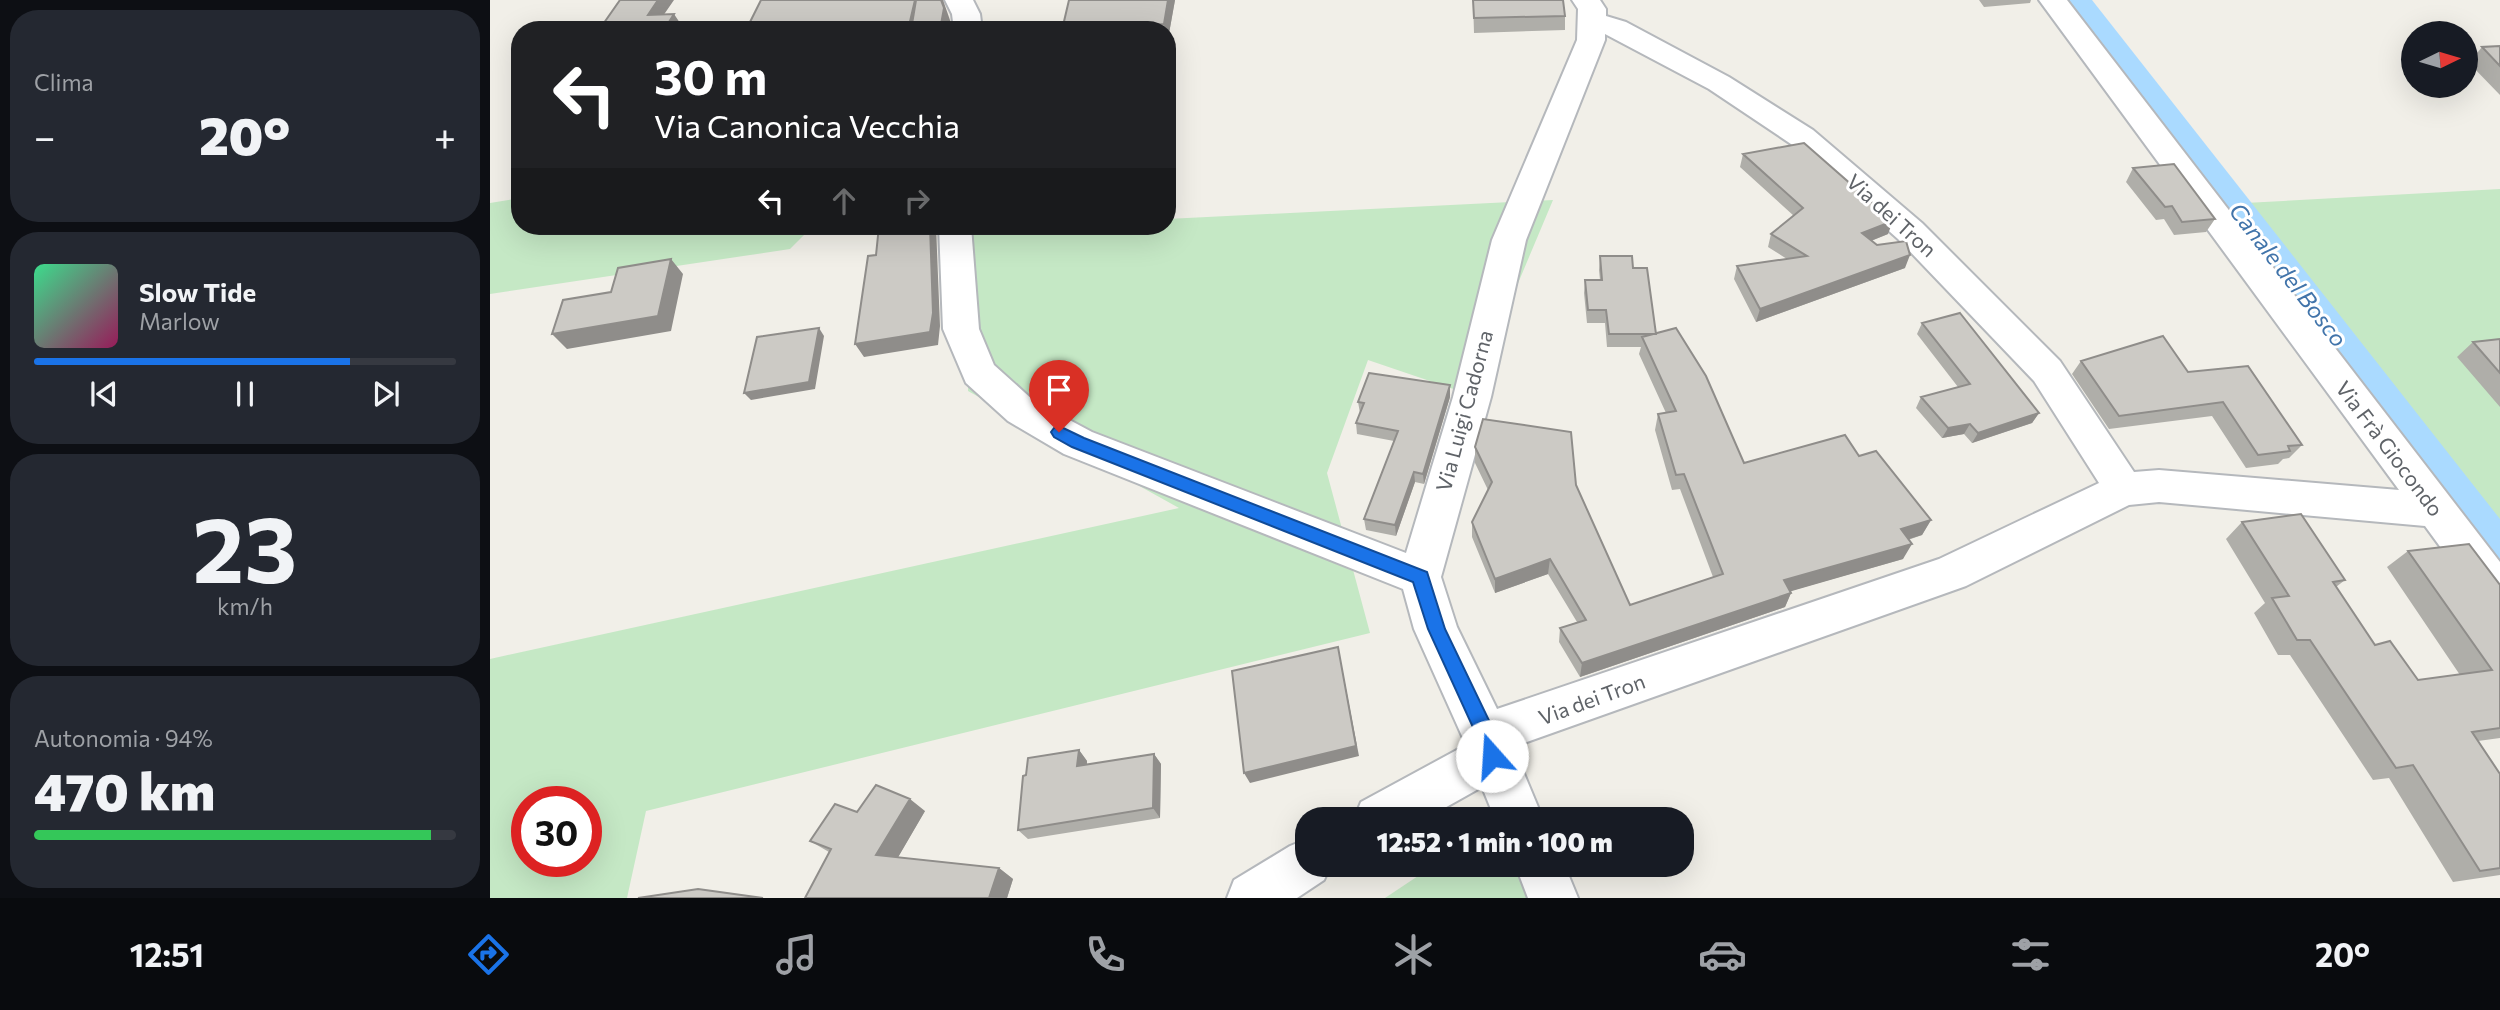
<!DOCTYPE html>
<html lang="it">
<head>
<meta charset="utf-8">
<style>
  body { margin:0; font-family:Commissioner,sans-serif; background:#242831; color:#f1f3f6; height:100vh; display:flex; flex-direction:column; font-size:26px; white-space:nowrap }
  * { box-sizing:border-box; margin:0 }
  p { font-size:23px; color:#9ea1a6 }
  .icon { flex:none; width:38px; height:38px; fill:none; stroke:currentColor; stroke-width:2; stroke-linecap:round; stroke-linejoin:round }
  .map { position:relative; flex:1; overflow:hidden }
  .sheet { display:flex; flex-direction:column; gap:10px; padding:10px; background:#0d0f14; width:490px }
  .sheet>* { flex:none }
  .hud { position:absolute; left:21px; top:21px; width:665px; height:214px; border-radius:28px; box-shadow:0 7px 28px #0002; background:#202124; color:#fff; overflow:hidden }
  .needle { width:46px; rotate:85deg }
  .controls { position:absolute; left:1911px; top:21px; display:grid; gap:14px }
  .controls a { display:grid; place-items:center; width:77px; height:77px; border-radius:50%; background:#171b24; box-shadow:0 7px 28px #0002; font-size:35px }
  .speed { position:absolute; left:21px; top:786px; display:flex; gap:14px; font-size:35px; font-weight:700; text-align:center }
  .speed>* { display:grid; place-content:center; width:91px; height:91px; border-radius:50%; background:#171b24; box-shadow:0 7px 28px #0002; line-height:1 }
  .speed .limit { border:10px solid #d22; background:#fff; color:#111 }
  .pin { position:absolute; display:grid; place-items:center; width:60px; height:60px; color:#fff; margin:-72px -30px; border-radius:50% 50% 50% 0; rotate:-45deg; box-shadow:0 0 7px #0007 }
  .pin .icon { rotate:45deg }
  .me { position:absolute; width:77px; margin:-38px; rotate:341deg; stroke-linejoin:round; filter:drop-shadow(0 0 5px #0008) }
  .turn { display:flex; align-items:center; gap:24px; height:147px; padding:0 28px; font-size:32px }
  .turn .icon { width:91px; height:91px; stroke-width:2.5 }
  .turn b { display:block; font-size:49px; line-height:60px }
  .lanes { display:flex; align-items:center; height:66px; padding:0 28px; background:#0003; justify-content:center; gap:35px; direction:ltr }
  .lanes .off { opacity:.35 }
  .big { font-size:52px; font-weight:800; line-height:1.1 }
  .sheet .card { flex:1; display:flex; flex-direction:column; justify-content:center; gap:10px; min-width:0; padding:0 24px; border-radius:28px; background:#242831 }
  .sheet .dial { align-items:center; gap:0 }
  .dial b { font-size:91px; line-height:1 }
  .song { display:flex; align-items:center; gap:21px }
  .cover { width:84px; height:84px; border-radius:10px; background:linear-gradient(135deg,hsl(150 70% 55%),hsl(330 70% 35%)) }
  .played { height:7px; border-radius:4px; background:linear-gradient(90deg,#1a73e8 75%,#363941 75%) }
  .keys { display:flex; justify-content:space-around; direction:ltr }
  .heat { display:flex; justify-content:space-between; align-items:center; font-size:38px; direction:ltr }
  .charge { height:10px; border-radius:5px; background:linear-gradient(90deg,#34c759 94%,#363941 0) }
  .trip { position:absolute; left:805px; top:807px; width:399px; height:70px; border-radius:28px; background:#171b24; box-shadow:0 7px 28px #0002; font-weight:800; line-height:70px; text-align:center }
  .dock { display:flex; height:112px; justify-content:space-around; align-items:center; background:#090b0e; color:#9ea1a6 }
  .dock .icon { width:49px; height:49px }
  .dock .current { color:#1a73e8 }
  .dock b { font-size:32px; color:#f1f3f6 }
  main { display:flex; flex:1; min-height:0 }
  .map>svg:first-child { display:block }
  .green { fill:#c5e8c5; fill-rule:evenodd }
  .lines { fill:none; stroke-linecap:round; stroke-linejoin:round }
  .canal { fill:#aadaff; fill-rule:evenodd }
  .minor-casing { stroke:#b5b8bc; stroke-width:4 }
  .minor { fill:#fff; fill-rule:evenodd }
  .wall { fill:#afaea9 }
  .shaded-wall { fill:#8f8d8a }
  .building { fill:#cccac5; stroke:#8f8d8a; stroke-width:2 }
  .route { fill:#1a73e8; stroke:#114b97; stroke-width:2 }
  .labels { text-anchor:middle; stroke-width:6; stroke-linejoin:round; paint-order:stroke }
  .street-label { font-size:21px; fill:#5f6368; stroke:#fff }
  .water-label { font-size:23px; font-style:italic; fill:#4174aa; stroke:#fff }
</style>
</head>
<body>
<main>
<section class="sheet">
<div class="card"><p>Clima</p>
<div class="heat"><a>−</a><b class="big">20°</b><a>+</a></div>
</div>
<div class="card">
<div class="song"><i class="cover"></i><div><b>Slow Tide</b><p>Marlow</p></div></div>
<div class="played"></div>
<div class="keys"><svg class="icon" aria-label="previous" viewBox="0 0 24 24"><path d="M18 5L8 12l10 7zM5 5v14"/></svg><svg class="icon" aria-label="pause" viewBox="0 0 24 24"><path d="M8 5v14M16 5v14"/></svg><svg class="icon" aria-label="next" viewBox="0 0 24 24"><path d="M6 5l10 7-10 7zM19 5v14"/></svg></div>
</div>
<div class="card dial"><b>23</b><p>km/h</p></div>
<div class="card"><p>Autonomia · 94%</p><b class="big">470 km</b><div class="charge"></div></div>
</section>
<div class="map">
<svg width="2010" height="898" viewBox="0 0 2010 898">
  <rect width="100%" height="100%" fill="#f1efe8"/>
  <path class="green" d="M 2010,189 L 2010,526 L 1755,203 Z
    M 30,198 L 30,226 L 323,226 L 300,249 L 0,294 L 0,203 Z
    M 1063,200 L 981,395 L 878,360 L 837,473 L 880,633 L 156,811 L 137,898 L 0,898 L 0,659 L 689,508 L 478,391 L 482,229 L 677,226 L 677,219 ZM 37,802 L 96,802 L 96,861 L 37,861 Z
    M 946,864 L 1054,865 L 1066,898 L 895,898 Z"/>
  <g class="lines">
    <path class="canal" d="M 1573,0 L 1602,0 L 2010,519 L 2010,570 L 1995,564 Z"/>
    <g class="minor-casing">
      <path id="minor" d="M 455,0 L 483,0 L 490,14 L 492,30 L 464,30 L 462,14 Z
        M 1082,0 L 1110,0 L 1116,9 L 1116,16 L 1136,22 L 1239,77 L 1323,130 L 1432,223 L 1570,361 L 1644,472 L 1669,470 L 1909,490 L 1549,0 L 1577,0 L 2010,562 L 2010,614 L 1995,608 L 1935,526 L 1669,502 L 1639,505 L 1476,586 L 1023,747 L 1053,819 L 1005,819 L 992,787 L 935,819 L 864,819 L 871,802 L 976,745 L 924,629 L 913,589 L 574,454 L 518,421 L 476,383 L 453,329 L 449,226 L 481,226 L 489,329 L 504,365 L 544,401 L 602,432 L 916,553 L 963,397 L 1002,240 L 1087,40 L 1088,9 ZM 1115,34 L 1219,89 L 1301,144 L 1408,239 L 1544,381 L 1609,483 L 1449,559 L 1007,709 L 967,627 L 951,577 L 1001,397 L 1036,240 L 1115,40 Z
        M 817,839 L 817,864 L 841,864 L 834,880 L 807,898 L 737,898 L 744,880 L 800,846 Z
        M 1025,864 L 1074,864 L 1088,898 L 1038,898 Z"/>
    </g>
    <use href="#minor" class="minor"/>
  </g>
  <path class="wall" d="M 579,0 L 685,0 L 678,39 L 677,30 L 572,30 Z
    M 983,0 L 1075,16 L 1075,30 L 984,33 Z
    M 1489,0 L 1541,0 L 1540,3 L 1494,7 Z
    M 2010,46 L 2010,95 L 1979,63 L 1992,47 Z
    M 1253,154 L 1398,234 L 1381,241 L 1415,268 L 1266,322 L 1244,279 L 1247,266 L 1297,259 L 1278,247 L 1281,234 L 1304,216 L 1250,167 Z
    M 1643,168 L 1725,219 L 1716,232 L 1684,235 L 1674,219 L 1666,220 L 1636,182 Z
    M 1110,256 L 1143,268 L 1166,333 L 1254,463 L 1369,456 L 1441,520 L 1432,535 L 1418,540 L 1413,559 L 1300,591 L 1301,593 L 1295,607 L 1090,677 L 1069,642 L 1070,628 L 1087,622 L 1058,574 L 1005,593 L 982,537 L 982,522 L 998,490 L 985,463 L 985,447 L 1086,485 L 1140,605 L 1223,577 L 1190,489 L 1182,490 L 1165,430 L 1168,414 L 1176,413 L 1149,354 L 1151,347 L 1117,347 L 1115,323 L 1097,323 L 1094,293 L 1095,280 L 1110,280 L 1109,270 Z
    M 1432,323 L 1549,413 L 1542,423 L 1482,443 L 1474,434 L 1452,438 L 1426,408 L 1431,397 L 1468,387 L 1427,334 Z
    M 2010,339 L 2010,407 L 1967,357 L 1983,342 Z
    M 1591,361 L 1698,372 L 1812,445 L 1799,458 L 1793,459 L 1788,464 L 1756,468 L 1722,416 L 1619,429 L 1582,374 Z
    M 960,397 L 934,484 L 925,482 L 906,536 L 876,530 L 874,519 L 904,441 L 867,434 L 866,423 L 870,413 L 868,402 Z
    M 1752,522 L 1855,580 L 1846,587 L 1885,645 L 1928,680 L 1970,675 L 1897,567 L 1918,551 L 2010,585 L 2010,738 L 1988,741 L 2010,774 L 2010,875 L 1963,882 L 1899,778 L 1883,780 L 1800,655 L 1788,655 L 1764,613 L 1775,603 L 1736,539 Z
    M 589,750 L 597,761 L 597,765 L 664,754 L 671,764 L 670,818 L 538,839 L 528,830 Z
    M 435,811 L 408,857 L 509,868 L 523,879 L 517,898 L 315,898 L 339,852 L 320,841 L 367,812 Z"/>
  <path class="shaded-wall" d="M 168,0 L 184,0 L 166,26 L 158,15 Z
    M 425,0 L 435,0 L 428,30 L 418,30 Z
    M 451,0 L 453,0 L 461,23 L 460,30 L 450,30 Z
    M 678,0 L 685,0 L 678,39 L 677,30 L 675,30 L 674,24 Z
    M 184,14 L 192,26 L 189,30 L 174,30 Z
    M 1403,221 L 1398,234 L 1368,246 L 1372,233 Z
    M 440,226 L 447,226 L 446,226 L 450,326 L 448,345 L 374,357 L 365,344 Z
    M 1420,255 L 1415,268 L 1266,322 L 1270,309 Z
    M 181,259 L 193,274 L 181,331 L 77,349 L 62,334 Z
    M 329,328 L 334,336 L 325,389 L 261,400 L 254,393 Z
    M 960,385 L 960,397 L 934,484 L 933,474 Z
    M 1549,413 L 1542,423 L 1482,443 L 1488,433 Z
    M 1480,424 L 1474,434 L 1452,438 L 1458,428 Z
    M 924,472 L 925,482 L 906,536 L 905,525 Z
    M 1441,520 L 1432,535 L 1403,544 L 1411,529 Z
    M 1422,544 L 1413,559 L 1288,595 L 1294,580 Z
    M 1060,559 L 1058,574 L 1005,593 L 1005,579 Z
    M 1301,593 L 1295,607 L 1090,677 L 1092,663 Z
    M 848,647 L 869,756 L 760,783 L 754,773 Z
    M 589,750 L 597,761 L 596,776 L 587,766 Z
    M 664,754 L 671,764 L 670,818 L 663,808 Z
    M 420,799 L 435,811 L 403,866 L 386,855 Z
    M 509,868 L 523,879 L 517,898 L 499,898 Z"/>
  <path class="building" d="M 130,0 L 168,0 L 158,15 L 184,14 L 174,30 L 109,30 Z
    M 271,0 L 425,0 L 418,30 L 256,30 Z
    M 426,0 L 451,0 L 454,8 L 450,30 L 421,30 Z
    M 579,0 L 678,0 L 674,24 L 572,30 Z
    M 983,0 L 1073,0 L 1075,16 L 984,18 Z
    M 2010,46 L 2010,66 L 1992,47 Z
    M 1314,143 L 1403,221 L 1372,233 L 1387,245 L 1416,241 L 1420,255 L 1270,309 L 1247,266 L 1317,256 L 1281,234 L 1313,208 L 1253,154 Z
    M 1684,164 L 1725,219 L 1692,222 L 1682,206 L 1675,207 L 1643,168 Z
    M 389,226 L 440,226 L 443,313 L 440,332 L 365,344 L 378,256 L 386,255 Z
    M 1110,256 L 1142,256 L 1143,268 L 1157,268 L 1166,334 L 1119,334 L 1116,310 L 1098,310 L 1095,280 L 1112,280 Z
    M 181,259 L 168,316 L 62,334 L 73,300 L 121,292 L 128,268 Z
    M 1470,313 L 1549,413 L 1488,433 L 1480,424 L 1458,428 L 1431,397 L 1480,384 L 1432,323 Z
    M 329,328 L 319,382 L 254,393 L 267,337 Z
    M 1186,328 L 1216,376 L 1254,463 L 1355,435 L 1369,456 L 1386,451 L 1441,520 L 1411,529 L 1422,544 L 1294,580 L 1301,593 L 1092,663 L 1070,628 L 1096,620 L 1060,559 L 1005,579 L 982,522 L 1002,482 L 985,447 L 993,419 L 1081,432 L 1086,485 L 1140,605 L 1233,574 L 1194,474 L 1186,475 L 1168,414 L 1186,411 L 1152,337 Z
    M 1673,336 L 1698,372 L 1758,366 L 1812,445 L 1798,446 L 1800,451 L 1768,455 L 1733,402 L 1629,416 L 1591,361 Z
    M 2010,339 L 2010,373 L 1983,342 Z
    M 879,373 L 960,385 L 933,474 L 924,472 L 905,525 L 874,519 L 908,431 L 866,423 L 874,403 L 868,402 Z
    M 1811,514 L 1855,580 L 1843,582 L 1885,645 L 1900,641 L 1928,680 L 2002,670 L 1918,551 L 1979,544 L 2010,585 L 2010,728 L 1982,732 L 2010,774 L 2010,868 L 1990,871 L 1923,765 L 1906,768 L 1820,640 L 1807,640 L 1782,598 L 1799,596 L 1752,522 Z
    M 848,647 L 866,746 L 754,773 L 742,671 Z
    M 589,750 L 587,766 L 664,754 L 663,808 L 528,830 L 533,776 L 536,775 L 538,758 Z
    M 386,785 L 420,799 L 386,855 L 509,868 L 499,898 L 315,898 L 341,849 L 320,841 L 345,804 L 367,812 Z
    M 208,889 L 273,898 L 148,898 Z"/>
  <path class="route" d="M 569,426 L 594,438 L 937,572 L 955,629 L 1006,735 L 1011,756 L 1008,763 L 1002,766 L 995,763 L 987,736 L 938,629 L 923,582 L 582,447 L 564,437 L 561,432 L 564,428 Z"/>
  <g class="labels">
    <g class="street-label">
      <text transform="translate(1401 216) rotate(42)" y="7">Via dei Tron</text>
      <text transform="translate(975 411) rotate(-75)" y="7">Via Luigi Cadorna</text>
      <text transform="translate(1899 449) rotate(53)" y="7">Via Frà Giocondo</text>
      <text transform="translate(1102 700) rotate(-20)" y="7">Via dei Tron</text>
    </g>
    <g class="water-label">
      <text transform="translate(1798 275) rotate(52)" y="8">Canale del Bosco</text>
    </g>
  </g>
</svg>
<div class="controls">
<a><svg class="needle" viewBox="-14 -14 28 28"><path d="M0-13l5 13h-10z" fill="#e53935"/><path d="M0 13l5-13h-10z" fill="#9ea1a6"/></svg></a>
</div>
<div class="speed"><div class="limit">30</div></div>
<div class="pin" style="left:569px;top:432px;background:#d93025"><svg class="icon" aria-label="arrive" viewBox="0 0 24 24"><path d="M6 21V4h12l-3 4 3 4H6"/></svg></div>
<svg class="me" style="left:1002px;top:756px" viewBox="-20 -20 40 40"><circle r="19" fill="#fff"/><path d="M0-13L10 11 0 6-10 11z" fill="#1a73e8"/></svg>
<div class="trip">12:52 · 1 min · 100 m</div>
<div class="hud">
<div class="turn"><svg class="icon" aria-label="left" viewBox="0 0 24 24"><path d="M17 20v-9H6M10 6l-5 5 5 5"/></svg><div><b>30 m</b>Via Canonica Vecchia</div></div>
<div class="lanes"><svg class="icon" aria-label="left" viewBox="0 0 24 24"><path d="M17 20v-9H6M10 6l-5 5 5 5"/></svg><svg class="icon off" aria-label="ahead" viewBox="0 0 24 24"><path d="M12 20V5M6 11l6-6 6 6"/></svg><svg class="icon off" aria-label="right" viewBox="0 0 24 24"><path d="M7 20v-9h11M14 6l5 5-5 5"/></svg></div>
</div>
</div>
</main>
<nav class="dock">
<b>12:51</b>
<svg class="icon current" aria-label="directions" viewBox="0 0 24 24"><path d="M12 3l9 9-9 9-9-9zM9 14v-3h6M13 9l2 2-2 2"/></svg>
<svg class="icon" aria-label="music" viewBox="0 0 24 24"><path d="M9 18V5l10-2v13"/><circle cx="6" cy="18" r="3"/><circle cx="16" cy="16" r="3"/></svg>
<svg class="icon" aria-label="phone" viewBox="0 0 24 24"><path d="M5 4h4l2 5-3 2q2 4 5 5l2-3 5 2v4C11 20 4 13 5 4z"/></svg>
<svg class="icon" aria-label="climate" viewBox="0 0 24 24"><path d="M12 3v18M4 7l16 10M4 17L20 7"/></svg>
<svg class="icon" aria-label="car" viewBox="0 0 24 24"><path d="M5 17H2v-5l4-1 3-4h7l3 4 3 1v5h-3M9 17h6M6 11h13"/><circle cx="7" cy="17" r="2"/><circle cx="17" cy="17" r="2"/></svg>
<svg class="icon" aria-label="filters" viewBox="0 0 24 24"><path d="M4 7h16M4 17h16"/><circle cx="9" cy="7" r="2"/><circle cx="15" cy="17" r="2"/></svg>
<b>20°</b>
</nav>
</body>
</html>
